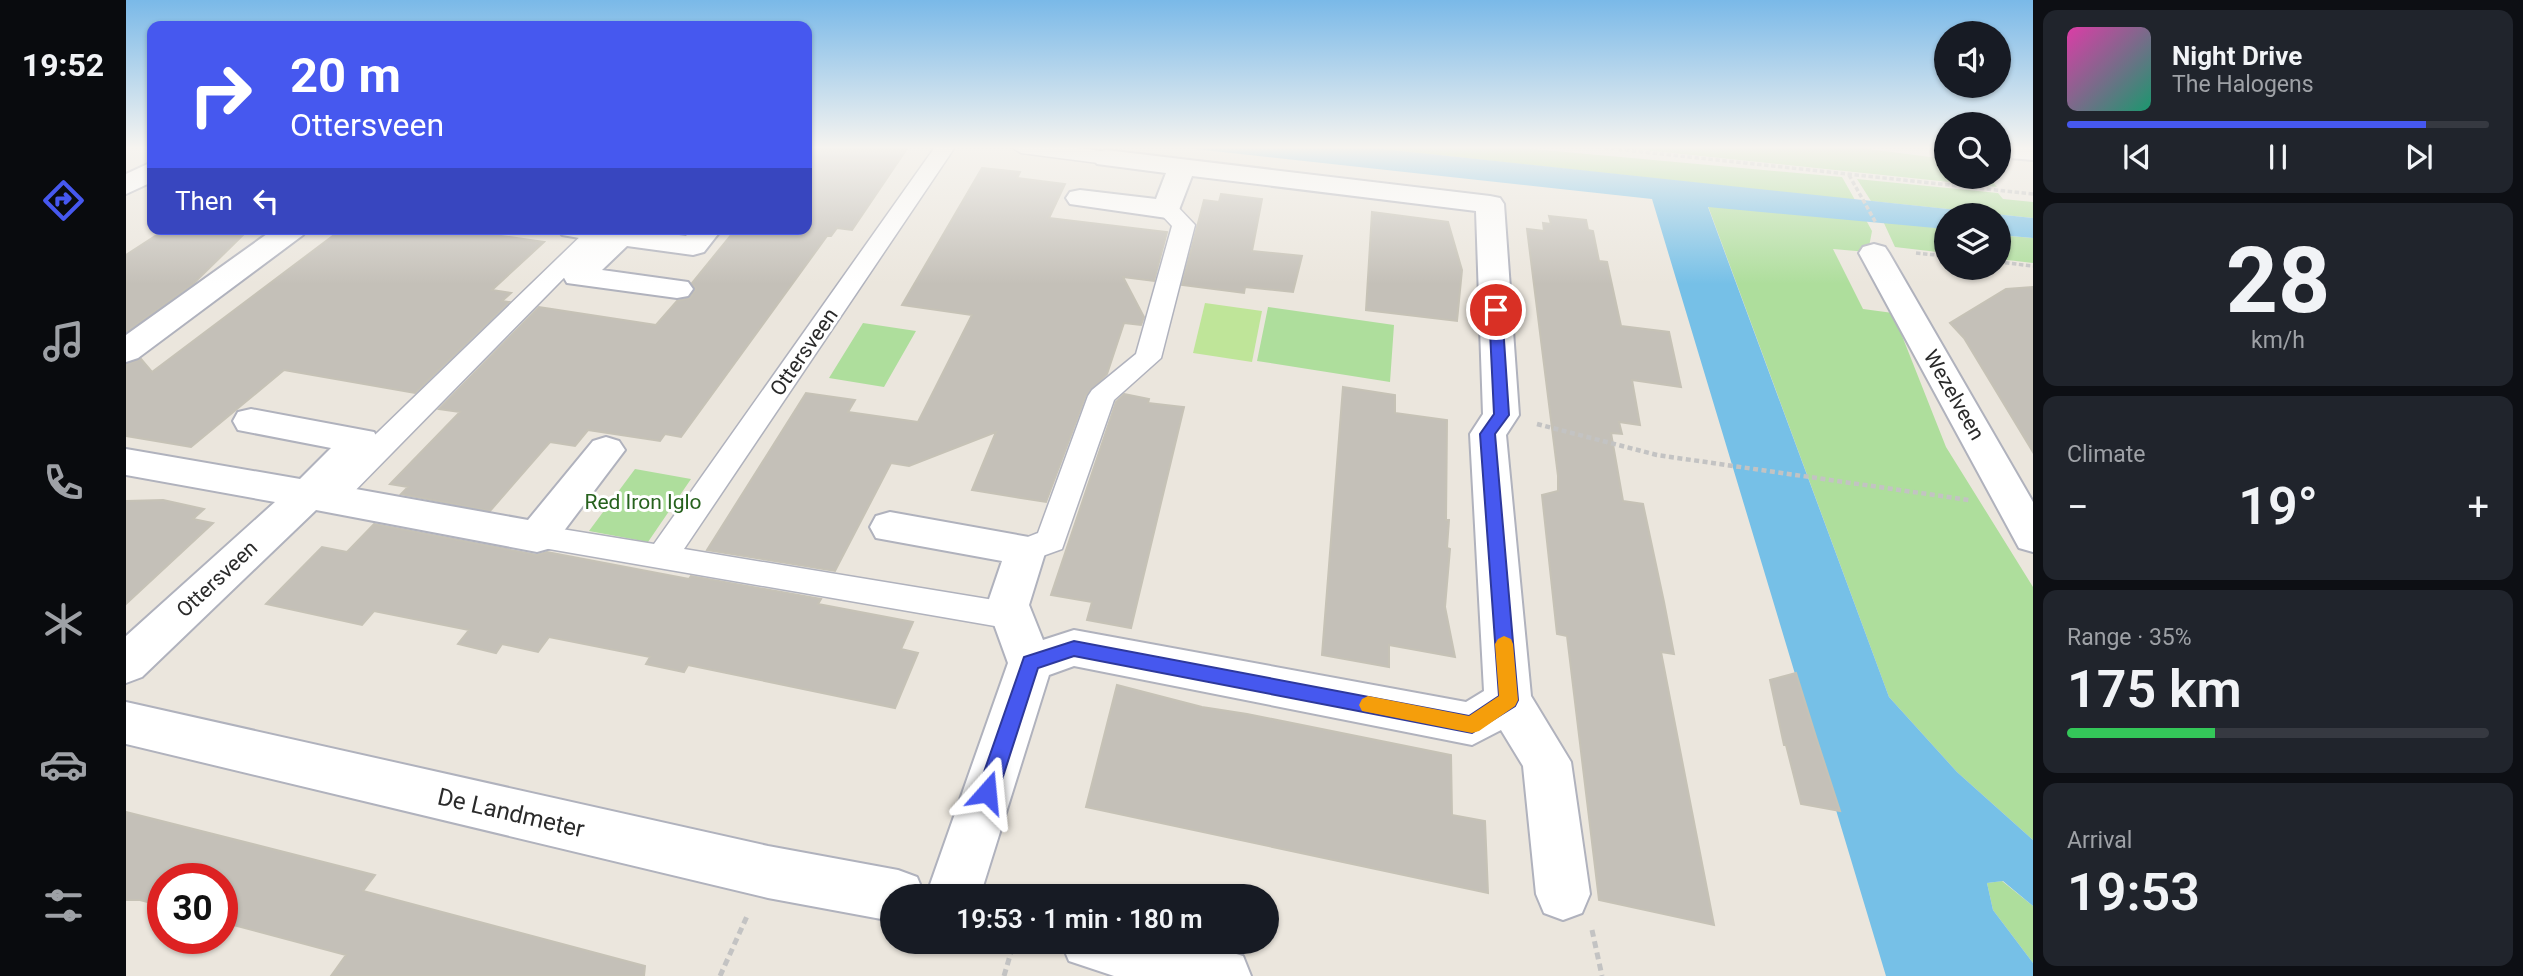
<!DOCTYPE html>
<html lang="en">
<head>
<meta charset="utf-8">
<style>
  body { margin:0; font-family:Roboto,sans-serif; background:#20242c; color:#f1f3f6; height:100vh; display:flex; flex-direction:column; font-size:26px; white-space:nowrap }
  * { box-sizing:border-box; margin:0 }
  p { font-size:23px; color:#9ea1a6 }
  .icon { flex:none; width:38px; height:38px; fill:none; stroke:currentColor; stroke-width:2; stroke-linecap:round; stroke-linejoin:round }
  .map { position:relative; flex:1; overflow:hidden }
  .panel { display:flex; flex-direction:column; gap:10px; padding:10px; background:#0d0f14; width:490px }
  .panel>* { flex:none }
  .banner { position:absolute; left:21px; top:21px; width:665px; height:214px; border-radius:14px; box-shadow:0 2px 5px #0004; background:#4658ef; color:#fff; overflow:hidden }
  .controls { position:absolute; left:1808px; top:21px; display:grid; gap:14px }
  .controls a { display:grid; place-items:center; width:77px; height:77px; border-radius:50%; background:#171b24; box-shadow:0 2px 5px #0004; font-size:35px }
  .speed { position:absolute; left:21px; top:863px; display:flex; gap:14px; font-size:35px; font-weight:700; text-align:center }
  .speed>* { display:grid; place-content:center; width:91px; height:91px; border-radius:50%; background:#171b24; box-shadow:0 2px 5px #0004; line-height:1 }
  .speed .limit { border:10px solid #d22; background:#fff; color:#111 }
  .pin { position:absolute; display:grid; place-items:center; width:60px; height:60px; color:#fff; margin:-30px; border:4px solid #fff; border-radius:50%; box-shadow:0 2px 7px #0007 }
  .me { position:absolute; width:77px; margin:-38px; rotate:18deg; stroke-linejoin:round; filter:drop-shadow(0 0 5px #0008) }
  .turn { display:flex; align-items:center; gap:24px; height:147px; padding:0 28px; font-size:32px }
  .turn .icon { width:91px; height:91px; stroke-width:2.5 }
  .turn b { display:block; font-size:49px; line-height:60px }
  .then { display:flex; align-items:center; height:66px; padding:0 28px; background:#0003; gap:14px; font-size:26px }
  .big { font-size:52px; font-weight:600; line-height:1.1 }
  .panel .card { flex:1; display:flex; flex-direction:column; justify-content:center; gap:10px; min-width:0; padding:0 24px; border-radius:14px; background:#20242c }
  .panel .dial { align-items:center; gap:0 }
  .dial b { font-size:91px; line-height:1 }
  .song { display:flex; align-items:center; gap:21px }
  .cover { width:84px; height:84px; border-radius:10px; background:linear-gradient(135deg,hsl(320 70% 55%),hsl(160 70% 35%)) }
  .played { height:7px; border-radius:4px; background:linear-gradient(90deg,#4658ef 85%,#363941 85%) }
  .keys { display:flex; justify-content:space-around; direction:ltr }
  .heat { display:flex; justify-content:space-between; align-items:center; font-size:38px; direction:ltr }
  .charge { height:10px; border-radius:5px; background:linear-gradient(90deg,#34c759 35%,#363941 0) }
  .trip { position:absolute; left:754px; top:884px; width:399px; height:70px; border-radius:35px; background:#171b24; box-shadow:0 2px 5px #0004; font-weight:600; line-height:70px; text-align:center }
  main { display:flex; flex:1; min-height:0 }
  .dock { display:flex; flex-direction:column; width:126px; justify-content:space-around; align-items:center; background:#090b0e; color:#9ea1a6 }
  .dock .icon { width:49px; height:49px }
  .dock .current { color:#4658ef }
  .dock b { font-size:32px; color:#f1f3f6 }
  .map>svg:first-child { display:block }
  .green { fill:#aede9c }
  .pitch { fill:#bfe599 }
  .water { fill:#76c0e7 }
  .building { fill:#c4c0b8; stroke:#c6c2b6; stroke-width:2 }
  .lines { fill:none; stroke-linecap:round; stroke-linejoin:round }
  .pedestrian-casing { stroke:#b0b2bd; stroke-width:3 }
  .minor-casing { stroke:#b0b2bd; stroke-width:4 }
  .secondary-casing { stroke:#b0b2bd; stroke-width:4 }
  .path-far2 { stroke:#c3c3c3; stroke-width:3.5; stroke-dasharray:4.5 2.5; stroke-linecap:butt }
  .path-far1 { stroke:#c3c3c3; stroke-width:4.5; stroke-dasharray:5 3.5; stroke-linecap:butt }
  .path { stroke:#c3c3c3; stroke-width:5; stroke-dasharray:7 4.5; stroke-linecap:butt }
  .pedestrian { fill:#fff; fill-rule:evenodd }
  .minor { fill:#fff; fill-rule:evenodd }
  .secondary { fill:#fff; fill-rule:evenodd }
  .route { fill:#4658ef; stroke:#2e399b; stroke-width:2 }
  .slow { fill:#f59e0b }
  .labels { text-anchor:middle; stroke-width:6; stroke-linejoin:round; paint-order:stroke }
  .street-label { font-size:21px; fill:#2a2a2a; stroke:#fff }
  .park-label { font-size:21px; fill:#27621e; stroke:#fff }
  .near-street-label { font-size:24px; fill:#2a2a2a; stroke:#fff }
</style>
</head>
<body>
<main>
<nav class="dock">
<b>19:52</b>
<svg class="icon current" aria-label="directions" viewBox="0 0 24 24"><path d="M12 3l9 9-9 9-9-9zM9 14v-3h6M13 9l2 2-2 2"/></svg>
<svg class="icon" aria-label="music" viewBox="0 0 24 24"><path d="M9 18V5l10-2v13"/><circle cx="6" cy="18" r="3"/><circle cx="16" cy="16" r="3"/></svg>
<svg class="icon" aria-label="phone" viewBox="0 0 24 24"><path d="M5 4h4l2 5-3 2q2 4 5 5l2-3 5 2v4C11 20 4 13 5 4z"/></svg>
<svg class="icon" aria-label="climate" viewBox="0 0 24 24"><path d="M12 3v18M4 7l16 10M4 17L20 7"/></svg>
<svg class="icon" aria-label="car" viewBox="0 0 24 24"><path d="M5 17H2v-5l4-1 3-4h7l3 4 3 1v5h-3M9 17h6M6 11h13"/><circle cx="7" cy="17" r="2"/><circle cx="17" cy="17" r="2"/></svg>
<svg class="icon" aria-label="filters" viewBox="0 0 24 24"><path d="M4 7h16M4 17h16"/><circle cx="9" cy="7" r="2"/><circle cx="15" cy="17" r="2"/></svg>
</nav>
<div class="map">
<svg width="1907" height="976" viewBox="0 0 1907 976">
  <rect width="100%" height="100%" fill="#ebe6dd"/>
  <path class="green" d="M 1238,147 L 1385,147 L 1716,177 L 1729,200 Z
    M 1489,147 L 1727,147 L 1820,159 L 1820,177 L 1863,177 L 1871,187 Z
    M 1731,179 L 1872,193 L 1877,199 L 1907,202 L 1907,218 L 1745,201 Z
    M 1582,206 L 1740,220 L 1746,231 L 1742,252 L 1707,249 L 1737,309 L 1767,313 L 1820,447 L 1907,587 L 1907,840 L 1831,772 L 1763,697 Z
    M 1757,221 L 1820,229 L 1820,253 L 1769,247 Z
    M 1872,235 L 1907,238 L 1907,263 L 1873,259 Z
    M 1142,307 L 1268,325 L 1264,382 L 1131,361 Z
    M 737,323 L 790,331 L 758,387 L 703,378 Z
    M 509,469 L 565,479 L 522,542 L 463,531 Z
    M 1876,881 L 1907,906 L 1907,963 L 1867,910 L 1861,883 Z"/>
  <path class="pitch" d="M 1079,303 L 1136,311 L 1126,362 L 1067,353 Z"/>
  <path class="water" d="M 1051,147 L 1238,147 L 1907,218 L 1907,238 L 1873,235 L 1872,215 L 1820,215 L 1820,229 L 1582,207 L 1763,697 L 1831,772 L 1907,840 L 1907,906 L 1877,881 L 1861,883 L 1867,910 L 1907,963 L 1907,976 L 1760,976 L 1526,199 Z"/>
  <path class="building" d="M 681,147 L 782,147 L 726,230 L 711,228 L 705,236 L 701,236 L 555,437 L 539,434 L 534,441 L 462,430 L 449,446 L 424,442 L 364,511 L 275,494 L 282,487 L 264,484 L 334,412 L 313,409 L 413,307 L 530,325 L 551,301 L 564,298 L 570,289 L 566,283 L 610,229 L 681,229 Z
    M 856,168 L 894,172 L 891,178 L 939,184 L 923,218 L 1041,232 L 1028,281 L 997,277 L 1018,317 L 1015,325 L 998,323 L 981,374 L 960,395 L 920,502 L 846,490 L 870,432 L 783,466 L 765,463 L 709,571 L 581,550 L 680,393 L 729,400 L 722,412 L 792,422 L 846,315 L 776,305 Z
    M 1095,194 L 1136,199 L 1126,251 L 1176,256 L 1167,292 L 1119,287 L 1118,293 L 1056,285 L 1078,200 L 1093,202 Z
    M 1246,212 L 1322,222 L 1336,270 L 1331,321 L 1240,310 Z
    M 1423,216 L 1460,220 L 1462,230 L 1467,231 L 1473,261 L 1481,262 L 1495,326 L 1543,332 L 1555,387 L 1506,380 L 1514,425 L 1493,422 L 1496,434 L 1485,433 L 1497,501 L 1517,504 L 1538,602 L 1548,654 L 1535,652 L 1588,925 L 1473,900 L 1441,636 L 1431,634 L 1416,495 L 1432,491 L 1432,476 L 1401,229 L 1418,231 L 1417,223 L 1425,224 Z
    M 40,229 L 82,229 L 117,235 L 68,283 L 0,332 L 0,255 Z
    M 216,229 L 327,229 L 418,242 L 366,290 L 385,293 L 376,301 L 383,302 L 289,393 L 158,370 L 65,447 L 0,436 L 0,364 L 15,359 L 26,372 Z
    M 1907,287 L 1907,452 L 1838,338 L 1824,323 L 1880,289 Z
    M 1217,387 L 1269,395 L 1269,413 L 1321,420 L 1320,520 L 1323,520 L 1321,548 L 1324,549 L 1319,607 L 1329,657 L 1263,645 L 1263,667 L 1196,655 Z
    M 998,394 L 1023,399 L 1022,403 L 1058,407 L 1005,628 L 961,620 L 966,602 L 925,595 L 990,402 Z
    M 37,500 L 78,509 L 67,519 L 87,523 L 0,604 L 0,501 Z
    M 248,524 L 411,555 L 421,552 L 563,579 L 565,576 L 695,599 L 692,604 L 787,622 L 775,649 L 792,653 L 769,708 L 562,665 L 558,672 L 520,664 L 524,657 L 423,637 L 412,652 L 376,644 L 370,653 L 332,644 L 343,630 L 248,611 L 236,625 L 140,604 L 196,547 L 221,552 Z
    M 1670,673 L 1690,737 L 1714,811 L 1675,804 L 1660,745 L 1658,745 L 1644,680 Z
    M 991,685 L 1076,707 L 1121,714 L 1325,755 L 1326,815 L 1359,821 L 1362,893 L 960,807 Z
    M 0,812 L 249,875 L 237,891 L 519,966 L 518,976 L 205,976 L 220,955 L 96,922 L 96,878 L 37,878 L 37,906 L 14,900 L 0,900 Z"/>
  <g class="lines">
    <g class="pedestrian-casing">
      <path id="pedestrian" d="M 809,147 L 829,147 L 558,549 L 886,603 L 898,607 L 903,616 L 898,625 L 886,629 L 400,545 L 395,537 L 400,529 L 411,525 L 528,544 Z
        M 885,147 C 919,147 954,145 987,154 L 990,158 L 987,162 L 980,164 L 895,153 Z
        M 1041,202 L 1049,204 L 1069,225 L 1035,358 L 988,400 L 936,549 L 900,562 L 889,558 L 884,550 L 889,542 L 912,533 L 962,396 L 966,390 L 1010,354 L 1046,226 L 1030,209 L 1033,204 Z
        M 462,229 L 480,229 L 482,233 L 214,506 L 203,509 L 192,506 L 188,498 L 192,490 Z"/>
    </g>
    <g class="minor-casing">
      <path id="minor" d="M 980,150 L 1364,196 L 1374,198 L 1378,204 L 1393,415 L 1380,435 L 1405,696 L 1445,762 L 1464,894 L 1456,913 L 1437,920 L 1418,913 L 1410,894 L 1397,766 L 1375,730 L 1346,745 L 948,666 L 923,675 L 854,896 L 800,896 L 882,663 L 861,605 L 876,561 L 750,538 L 744,527 L 750,516 L 764,512 L 914,539 L 920,550 L 903,605 L 917,640 L 948,630 L 1340,702 L 1358,691 L 1344,434 L 1357,414 L 1350,211 L 1066,176 L 1051,215 L 1041,218 L 944,204 L 940,198 L 944,192 L 954,190 L 1030,199 L 1040,173 L 971,164 L 967,158 L 971,152 Z
        M 26,162 L 26,182 L 0,194 L 0,174 Z
        M 148,229 L 181,229 L 177,235 L 12,358 L 0,362 L 0,335 Z
        M 432,229 L 511,229 L 560,236 L 566,229 L 596,229 L 578,252 L 567,255 L 501,246 L 476,270 L 562,282 L 567,289 L 562,296 L 551,298 L 441,283 L 437,276 L 471,241 L 436,235 Z
        M 1748,244 L 1759,247 L 1763,253 L 1907,502 L 1907,552 L 1893,548 L 1733,253 L 1737,247 Z
        M 125,409 L 248,432 L 253,441 L 213,486 L 402,520 L 467,441 L 480,437 L 493,441 L 499,450 L 425,548 L 411,552 L 190,510 L 16,677 L 0,683 L 0,636 L 149,502 L 0,475 L 0,449 L 174,479 L 205,448 L 112,430 L 107,421 L 112,412 Z
        M 0,702 L 642,846 L 772,870 L 791,877 L 799,896 L 766,896 L 766,921 L 642,898 L 0,744 Z
        M 935,942 L 1071,942 L 1117,956 L 1125,976 L 988,976 L 943,961 Z"/>
    </g>
    <g class="secondary-casing">
      <path id="secondary" d="M 1872,147 L 1907,147 L 1907,160 L 1872,157 Z"/>
    </g>
    <path class="path-far2" d="M 1471,147 L 1907,194
      M 1723,175 L 1750,223
      M 1790,253 L 1820,256
      M 1872,262 L 1907,266"/>
    <path class="path-far1" d="M 1411,424 L 1531,455 L 1843,500"/>
    <path class="path" d="M 1466,930 L 1476,976
      M 594,976 L 622,914
      M 878,976 L 888,942"/>
    <use href="#pedestrian" class="pedestrian"/>
    <use href="#minor" class="minor"/>
    <use href="#secondary" class="secondary"/>
  </g>
  <linearGradient id="sky" x2="0" y2="1"><stop stop-color="#7ab9e8"/><stop offset="0.52" stop-color="#f6f4f0"/><stop offset="1" stop-color="#f6f4f0" stop-opacity="0"/></linearGradient>
  <rect width="1907" height="284" fill="url(#sky)"/>
  <path class="route" d="M 1370,306 L 1376,310 L 1383,415 L 1369,434 L 1392,700 L 1389,706 L 1346,733 L 948,656 L 912,668 L 872,792 L 869,799 L 861,802 L 854,799 L 851,792 L 898,657 L 948,641 L 1343,716 L 1373,696 L 1354,434 L 1368,414 L 1363,310 Z"/>
  <path class="slow" d="M 1378,636 L 1385,639 L 1387,644 L 1392,700 L 1389,706 L 1353,731 L 1346,733 L 1236,711 L 1233,705 L 1236,699 L 1242,696 L 1343,716 L 1373,696 L 1369,644 L 1372,639 Z"/>
  <g class="labels">
    <g class="street-label">
      <text transform="translate(678 352) rotate(-55)" y="7">Ottersveen</text>
      <text transform="translate(1828 395) rotate(60)" y="7">Wezelveen</text>
      <text transform="translate(91 579) rotate(-43)" y="7">Ottersveen</text>
    </g>
    <g class="park-label">
      <text x="517" y="509">Red Iron Iglo</text>
    </g>
    <g class="near-street-label">
      <text transform="translate(385 813) rotate(13)" y="8">De Landmeter</text>
    </g>
  </g>
</svg>
<div class="controls">
<a><svg class="icon" aria-label="sound" viewBox="0 0 24 24"><path d="M4 9h4l5-4v14l-5-4H4zM17 9q2 3 0 6"/></svg></a>
<a><svg class="icon" aria-label="search" viewBox="0 0 24 24"><circle cx="10" cy="10" r="6"/><path d="M15 15l6 6"/></svg></a>
<a><svg class="icon" aria-label="layers" viewBox="0 0 24 24"><path d="M12 4l9 5-9 5-9-5zM3 14l9 5 9-5"/></svg></a>
</div>
<div class="speed"><div class="limit">30</div></div>
<div class="pin" style="left:1370px;top:310px;background:#d93025"><svg class="icon" aria-label="arrive" viewBox="0 0 24 24"><path d="M6 21V4h12l-3 4 3 4H6"/></svg></div>
<svg class="me" style="left:861px;top:792px" viewBox="-20 -20 40 40"><path d="M0-17L14 15 0 8-14 15z" fill="#4658ef" stroke="#fff" stroke-width="4"/></svg>
<div class="trip">19:53 · 1 min · 180 m</div>
<div class="banner">
<div class="turn"><svg class="icon" aria-label="right" viewBox="0 0 24 24"><path d="M7 20v-9h11M14 6l5 5-5 5"/></svg><div><b>20 m</b>Ottersveen</div></div>
<div class="then">Then<svg class="icon" aria-label="left" viewBox="0 0 24 24"><path d="M17 20v-9H6M10 6l-5 5 5 5"/></svg></div>
</div>
</div>
<section class="panel">
<div class="card">
<div class="song"><i class="cover"></i><div><b>Night Drive</b><p>The Halogens</p></div></div>
<div class="played"></div>
<div class="keys"><svg class="icon" aria-label="previous" viewBox="0 0 24 24"><path d="M18 5L8 12l10 7zM5 5v14"/></svg><svg class="icon" aria-label="pause" viewBox="0 0 24 24"><path d="M8 5v14M16 5v14"/></svg><svg class="icon" aria-label="next" viewBox="0 0 24 24"><path d="M6 5l10 7-10 7zM19 5v14"/></svg></div>
</div>
<div class="card dial"><b>28</b><p>km/h</p></div>
<div class="card"><p>Climate</p>
<div class="heat"><a>−</a><b class="big">19°</b><a>+</a></div>
</div>
<div class="card"><p>Range · 35%</p><b class="big">175 km</b><div class="charge"></div></div>
<div class="card"><p>Arrival</p><b class="big">19:53</b></div>
</section>
</main>
</body>
</html>
